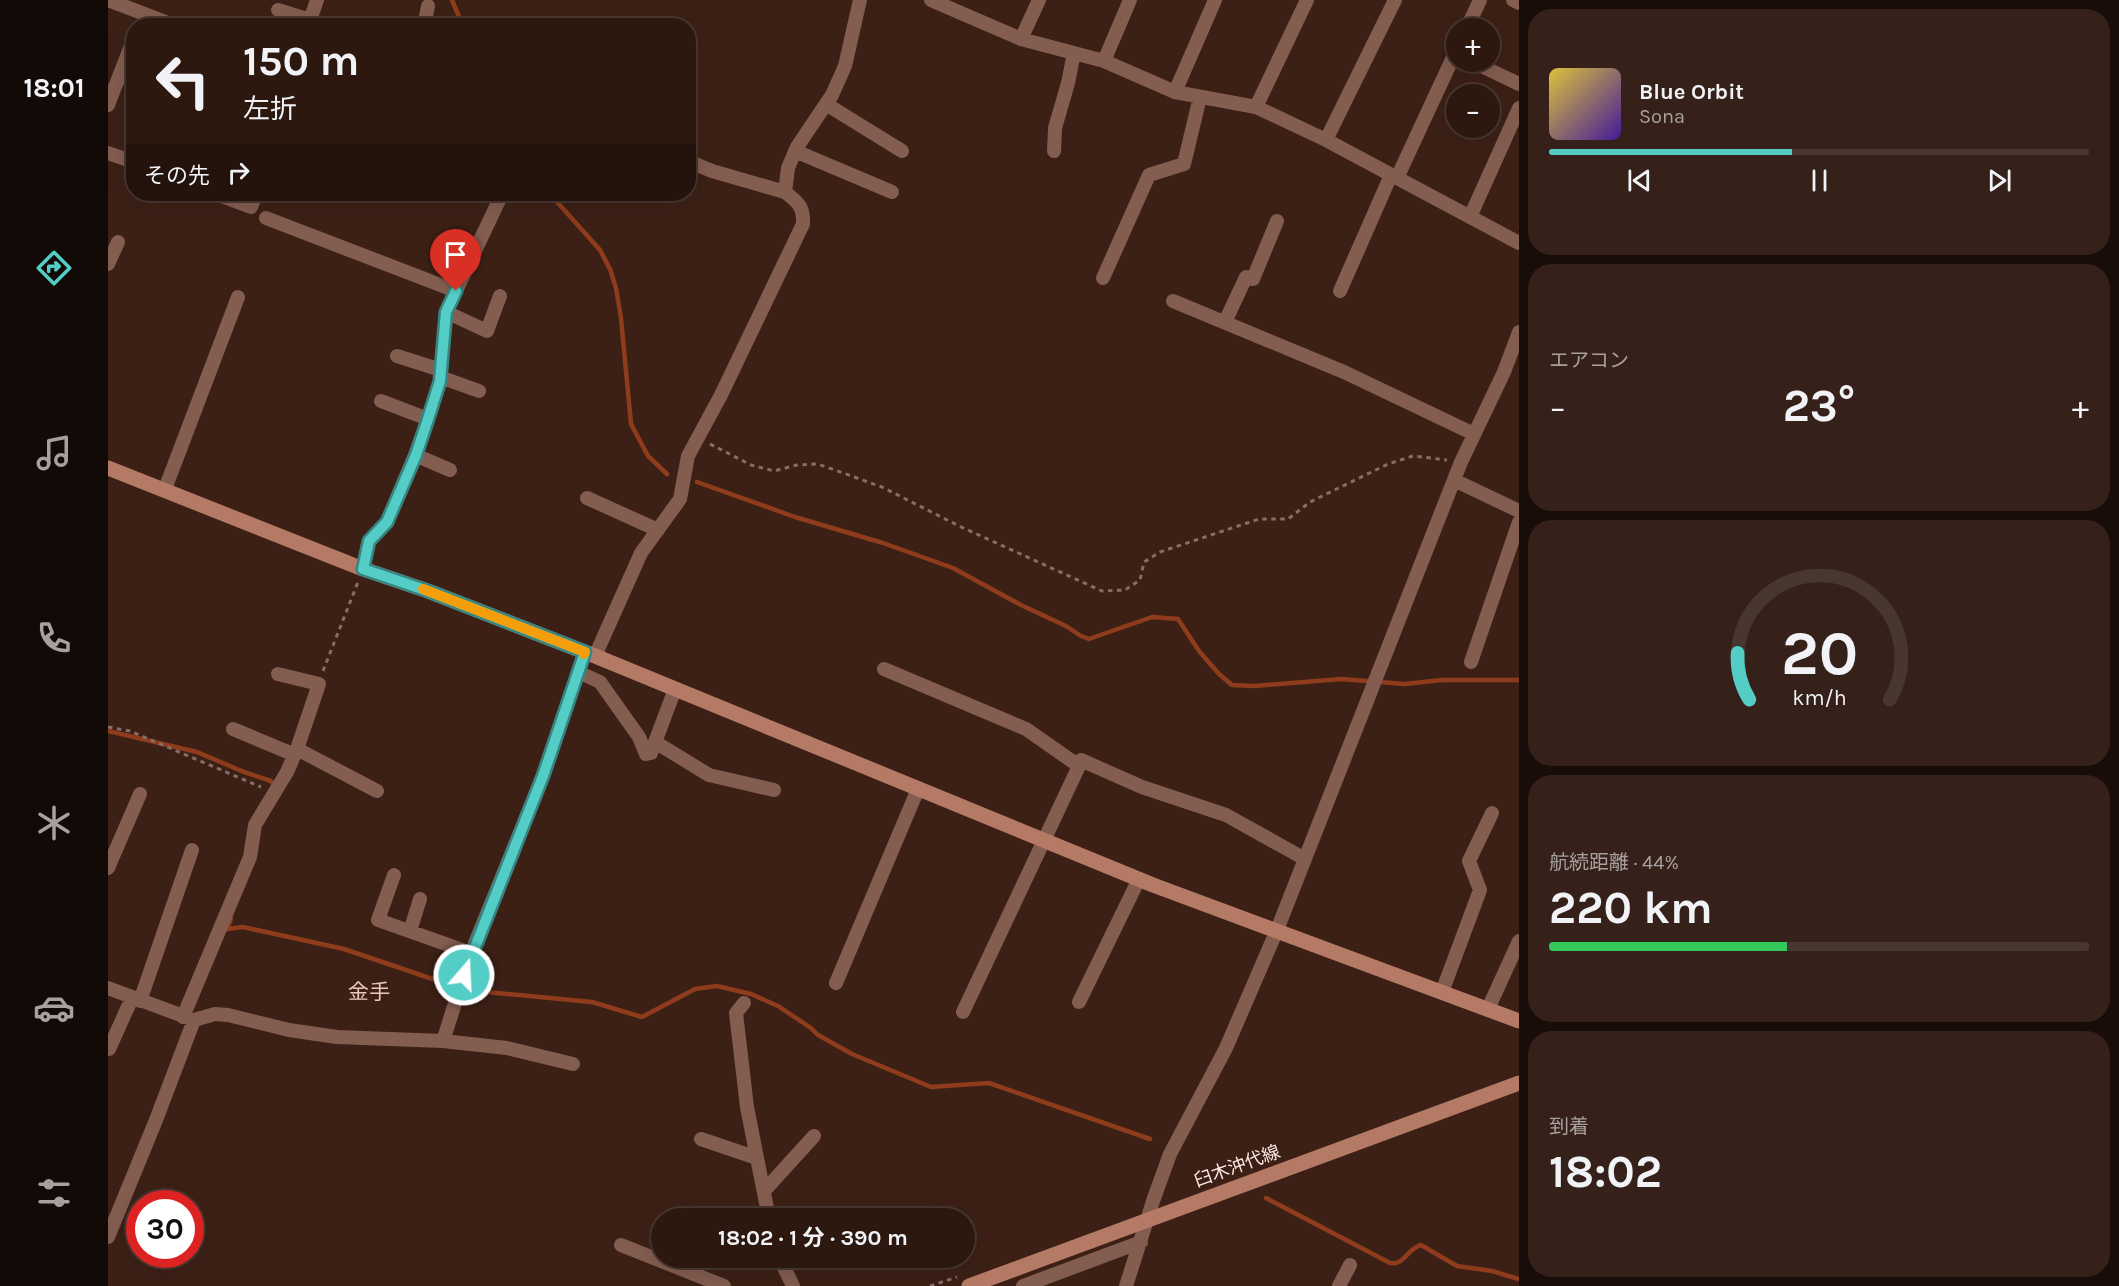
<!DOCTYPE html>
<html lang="ja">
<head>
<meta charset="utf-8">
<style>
  body { margin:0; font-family:Karla,"Noto Sans JP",sans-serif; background:#352119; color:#f1f3f6; height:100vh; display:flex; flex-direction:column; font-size:22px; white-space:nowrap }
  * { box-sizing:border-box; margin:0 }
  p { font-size:20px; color:#a7a09f }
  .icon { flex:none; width:33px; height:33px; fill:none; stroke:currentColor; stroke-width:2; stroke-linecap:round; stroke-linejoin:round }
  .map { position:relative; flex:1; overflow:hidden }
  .sheet { display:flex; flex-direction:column; gap:9px; padding:9px; background:#190d09; width:600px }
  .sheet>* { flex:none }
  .banner { position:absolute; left:18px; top:18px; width:570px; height:183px; border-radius:24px; box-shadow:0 6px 24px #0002,0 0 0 2px #483730; background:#2d1810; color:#f1f3f6; overflow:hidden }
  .controls { position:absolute; left:1338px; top:18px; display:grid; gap:12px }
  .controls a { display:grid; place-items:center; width:54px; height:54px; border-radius:50%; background:#2d1810; box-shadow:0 6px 24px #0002,0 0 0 2px #483730; font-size:30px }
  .speed { position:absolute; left:18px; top:1190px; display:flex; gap:12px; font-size:30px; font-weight:700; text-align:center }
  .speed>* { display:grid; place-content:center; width:78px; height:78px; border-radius:50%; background:#2d1810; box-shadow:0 6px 24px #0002,0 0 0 2px #483730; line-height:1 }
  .speed .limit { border:9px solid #d22; background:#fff; color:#111 }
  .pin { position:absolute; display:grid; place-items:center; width:51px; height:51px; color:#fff; margin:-62px -26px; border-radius:50% 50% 50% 0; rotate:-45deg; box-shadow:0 0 6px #0007 }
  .pin .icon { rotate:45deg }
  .me { position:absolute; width:66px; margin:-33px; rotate:19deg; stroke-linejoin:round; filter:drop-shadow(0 0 4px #0008) }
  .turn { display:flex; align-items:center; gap:21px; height:126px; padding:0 18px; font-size:27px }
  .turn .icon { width:78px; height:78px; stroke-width:2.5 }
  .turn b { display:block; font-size:42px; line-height:51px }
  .then { display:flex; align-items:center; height:57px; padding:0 18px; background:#0003; gap:12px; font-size:22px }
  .big { font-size:45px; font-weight:700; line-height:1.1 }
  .sheet .card { flex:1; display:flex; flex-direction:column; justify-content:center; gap:9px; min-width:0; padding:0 21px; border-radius:24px; background:#352119 }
  .sheet .dial { align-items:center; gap:0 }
  .dial svg { height:156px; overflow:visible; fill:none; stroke:#483730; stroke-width:7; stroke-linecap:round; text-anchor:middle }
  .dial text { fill:#f1f3f6; stroke:none }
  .song { display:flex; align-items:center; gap:18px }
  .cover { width:72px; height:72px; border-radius:9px; background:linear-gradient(135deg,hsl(50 70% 55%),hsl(260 70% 35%)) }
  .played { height:6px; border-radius:3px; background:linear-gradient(90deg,#54cdc7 45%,#483730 45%) }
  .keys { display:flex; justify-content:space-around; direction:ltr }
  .heat { display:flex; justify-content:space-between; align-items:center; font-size:33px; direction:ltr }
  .charge { height:9px; border-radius:4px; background:linear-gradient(90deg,#34c759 44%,#483730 0) }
  .trip { position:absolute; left:543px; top:1208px; width:324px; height:60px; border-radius:30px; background:#2d1810; box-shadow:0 6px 24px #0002,0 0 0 2px #483730; font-weight:700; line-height:60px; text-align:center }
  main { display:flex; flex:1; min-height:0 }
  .dock { display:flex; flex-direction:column; width:108px; justify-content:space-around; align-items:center; background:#120a06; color:#a7a09f }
  .dock .icon { width:42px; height:42px }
  .dock .selected { color:#54cdc7 }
  .dock b { font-size:27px; color:#f1f3f6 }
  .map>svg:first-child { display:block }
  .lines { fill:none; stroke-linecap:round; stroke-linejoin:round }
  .stream { stroke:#8e3c1c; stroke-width:4.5 }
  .path { stroke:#866d65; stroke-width:3; stroke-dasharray:4.5 4.5; stroke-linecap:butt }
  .street { stroke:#835d50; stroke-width:14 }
  .secondary { stroke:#b57a65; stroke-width:15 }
  .route-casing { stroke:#378581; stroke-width:15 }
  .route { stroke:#54cdc7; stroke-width:10 }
  .slow { stroke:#f59e0b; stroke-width:10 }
  .labels { text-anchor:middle; stroke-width:6; stroke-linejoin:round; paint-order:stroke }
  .street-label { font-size:18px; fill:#fdeae3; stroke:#3c2016 }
  .quarter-label { font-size:21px; fill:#edc7ba; stroke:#3c2016 }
</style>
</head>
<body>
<main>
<nav class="dock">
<b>18:01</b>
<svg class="icon selected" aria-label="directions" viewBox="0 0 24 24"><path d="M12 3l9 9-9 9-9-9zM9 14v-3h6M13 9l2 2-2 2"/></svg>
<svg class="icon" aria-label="music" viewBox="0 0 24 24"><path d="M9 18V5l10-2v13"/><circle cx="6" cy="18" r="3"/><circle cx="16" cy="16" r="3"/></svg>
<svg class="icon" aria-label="phone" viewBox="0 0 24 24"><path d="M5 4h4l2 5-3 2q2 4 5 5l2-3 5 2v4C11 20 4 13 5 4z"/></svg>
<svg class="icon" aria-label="climate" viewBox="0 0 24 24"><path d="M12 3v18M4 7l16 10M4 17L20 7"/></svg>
<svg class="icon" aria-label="car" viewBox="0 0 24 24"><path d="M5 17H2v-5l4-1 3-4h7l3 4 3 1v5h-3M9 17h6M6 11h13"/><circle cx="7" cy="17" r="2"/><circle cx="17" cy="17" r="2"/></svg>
<svg class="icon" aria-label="filters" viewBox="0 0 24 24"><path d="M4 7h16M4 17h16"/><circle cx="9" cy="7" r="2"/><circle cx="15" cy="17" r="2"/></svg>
</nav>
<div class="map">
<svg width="1411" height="1286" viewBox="0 0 1411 1286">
  <rect width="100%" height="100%" fill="#3c2016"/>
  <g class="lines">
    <path class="stream" d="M 344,0 L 355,26
      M 442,194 L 492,250 L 502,269 L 508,288 L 513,318 L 523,424 L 540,456 L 559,474
      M 589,482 L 687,517 L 775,543 L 845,568 L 913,605 L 958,626 L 973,636 L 981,639 L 1044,617 L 1070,619 L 1091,651 L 1111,674 L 1124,685 L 1147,686 L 1233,679 L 1297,684 L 1334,680 L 1411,680
      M 0,731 L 89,752 L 136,772 L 163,781 L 167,786
      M 123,919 L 119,929 L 135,927 L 236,949 L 357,990 L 484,1002 L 534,1017 L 587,989 L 609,986 L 643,994 L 670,1006 L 703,1028 L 710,1035 L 744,1054 L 823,1087 L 881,1083 L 1042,1139
      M 1158,1198 L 1282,1263 C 1296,1266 1300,1248 1313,1245 L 1349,1266 L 1384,1271 L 1411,1279"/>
    <path class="path" d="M 602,444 L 643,465 L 666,471 L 689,465 L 710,464 L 774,487 L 851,526 L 994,591 L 1017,590 L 1032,580 L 1036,562 L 1052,552 L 1151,519 L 1180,519 L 1202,502 L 1280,464 L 1305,456 L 1339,460
      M 215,671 L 250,582
      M 0,727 L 22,731 L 153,787
      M 822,1286 L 849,1277"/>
    <path class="street" d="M 0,0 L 68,26
      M 823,0 L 913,39 L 996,61 L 1067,92 L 1148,107 L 1218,140 L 1411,243
      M 1405,0 L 1411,3
      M 170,10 L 202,20
      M 200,26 L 209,0
      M 316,26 L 320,6
      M 1359,28 L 1372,0
      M 913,39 L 931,0
      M 996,61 L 1022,0
      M 1365,62 L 1411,84
      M 1067,92 L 1107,0
      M 718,104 L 794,151
      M 0,105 L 26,38
      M 1148,107 L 1199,0
      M 1218,140 L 1287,0
      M 687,151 L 784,192
      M 946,151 L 947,128 L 960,83 L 966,53
      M 0,153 L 26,162
      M 580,161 L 604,171 L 677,192 L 680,168 L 689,147 L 724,95 L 737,66 L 752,0
      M 1289,178 L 1348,51
      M 108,194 L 143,207 L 148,194
      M 1362,217 L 1411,108
      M 158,218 L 348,291
      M 0,264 L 10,242
      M 995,278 L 1041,175 L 1076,164 L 1092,97
      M 1232,291 L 1283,175
      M 1065,301 L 1236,372 L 1366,434
      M 338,312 L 379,331 L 392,296
      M 1117,322 L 1138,277 L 1145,279 L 1169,221
      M 289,356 L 333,370
      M 332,377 L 371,391
      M 273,401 L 320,419
      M 307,455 L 342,470
      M 1346,480 L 1411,511
      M 57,489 L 130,297
      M 479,498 L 550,530
      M 255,569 L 261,541 L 279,522 L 307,455 L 320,419 L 332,381 L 338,312 L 394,194
      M 487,656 L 533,553 L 572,499 L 580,456 L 613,395 L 695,224 C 696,207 690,202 677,192
      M 1363,662 L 1411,522
      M 776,669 L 918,729 L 971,766 L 855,1012
      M 470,672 L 492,682 L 531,737 L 538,754 L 543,753 L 567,689
      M 170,674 L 211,684 L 189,749
      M 125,729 L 187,755
      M 547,742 L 601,775 L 666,790
      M 971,766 L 973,760 L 1034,787 L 1118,815 L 1197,859
      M 0,868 L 32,794
      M 286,875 L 270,920 L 363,953
      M 302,931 L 312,899
      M 728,983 L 810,789
      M 0,988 L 86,1020 L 107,1014 L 120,1015 L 181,1030 L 229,1037 L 335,1041 L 399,1048 L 465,1064
      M 1334,992 L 1372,890 L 1361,861 L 1384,813
      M 32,1001 L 84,850
      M 971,1002 L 1031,879
      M 636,1003 L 628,1013 L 639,1107 L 649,1158
      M 1380,1009 L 1411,941
      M 75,1017 L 142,857 L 147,825 L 179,772 L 189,749 L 269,791
      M 335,1041 L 363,953 L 435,776 L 477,652
      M 1,1049 L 24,998
      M 593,1139 L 649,1158 L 661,1218
      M 656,1191 L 706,1136
      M 0,1237 L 48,1120 L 86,1020
      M 513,1245 L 616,1286
      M 671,1257 L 685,1286
      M 915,1286 L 1033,1242
      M 1018,1286 L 1045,1201 L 1062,1154 L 1118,1048 L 1169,930 L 1353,462 L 1396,372 L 1411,332
      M 1231,1286 L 1242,1265"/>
    <path class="secondary" d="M 0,468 L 255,569 L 320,591 L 487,656 L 1045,885 L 1411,1021
      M 861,1286 L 1411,1083"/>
  </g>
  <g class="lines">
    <g class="route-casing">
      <path id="route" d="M 348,291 L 338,312 L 332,381 L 320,419 L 308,455 L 279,522 L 261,541 L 255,569 L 320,591 L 477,652 L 435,776 L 356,975"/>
    </g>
    <use href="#route" class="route"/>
    <path class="slow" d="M 315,589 L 477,652 L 476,654"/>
  </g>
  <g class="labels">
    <g class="street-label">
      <text transform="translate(1129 1166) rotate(-20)" y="6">臼木沖代線</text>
    </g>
    <g class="quarter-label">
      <text x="261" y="999">金手</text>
    </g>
  </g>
</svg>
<div class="controls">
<a>+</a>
<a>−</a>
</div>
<div class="speed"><div class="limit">30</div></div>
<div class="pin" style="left:348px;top:291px;background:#d93025"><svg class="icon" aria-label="arrive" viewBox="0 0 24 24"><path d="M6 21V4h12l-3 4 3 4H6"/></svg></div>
<svg class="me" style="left:356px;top:975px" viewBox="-20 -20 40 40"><circle r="17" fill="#54cdc7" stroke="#fff" stroke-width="3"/><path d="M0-11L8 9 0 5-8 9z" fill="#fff"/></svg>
<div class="trip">18:02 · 1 分 · 390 m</div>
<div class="banner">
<div class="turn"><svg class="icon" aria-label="left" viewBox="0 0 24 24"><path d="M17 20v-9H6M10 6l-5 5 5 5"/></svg><div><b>150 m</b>左折</div></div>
<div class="then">その先<svg class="icon" aria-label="right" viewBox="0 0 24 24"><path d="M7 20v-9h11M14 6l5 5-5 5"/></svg></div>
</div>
</div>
<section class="sheet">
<div class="card">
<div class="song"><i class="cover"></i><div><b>Blue Orbit</b><p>Sona</p></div></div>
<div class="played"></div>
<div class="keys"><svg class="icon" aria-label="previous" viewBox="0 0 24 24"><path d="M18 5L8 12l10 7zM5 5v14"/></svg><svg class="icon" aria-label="pause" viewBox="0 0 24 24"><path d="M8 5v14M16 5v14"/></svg><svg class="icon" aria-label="next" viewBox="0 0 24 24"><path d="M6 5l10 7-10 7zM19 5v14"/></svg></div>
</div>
<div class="card"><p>エアコン</p>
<div class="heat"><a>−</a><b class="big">23°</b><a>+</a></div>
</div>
<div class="card dial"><svg viewBox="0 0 100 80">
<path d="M14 69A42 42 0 1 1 86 69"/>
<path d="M14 69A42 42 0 0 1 8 45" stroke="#54cdc7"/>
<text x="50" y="56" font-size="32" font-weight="700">20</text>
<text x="50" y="72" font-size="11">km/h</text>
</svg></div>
<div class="card"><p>航続距離 · 44%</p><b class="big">220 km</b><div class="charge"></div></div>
<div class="card"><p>到着</p><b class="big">18:02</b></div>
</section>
</main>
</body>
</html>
